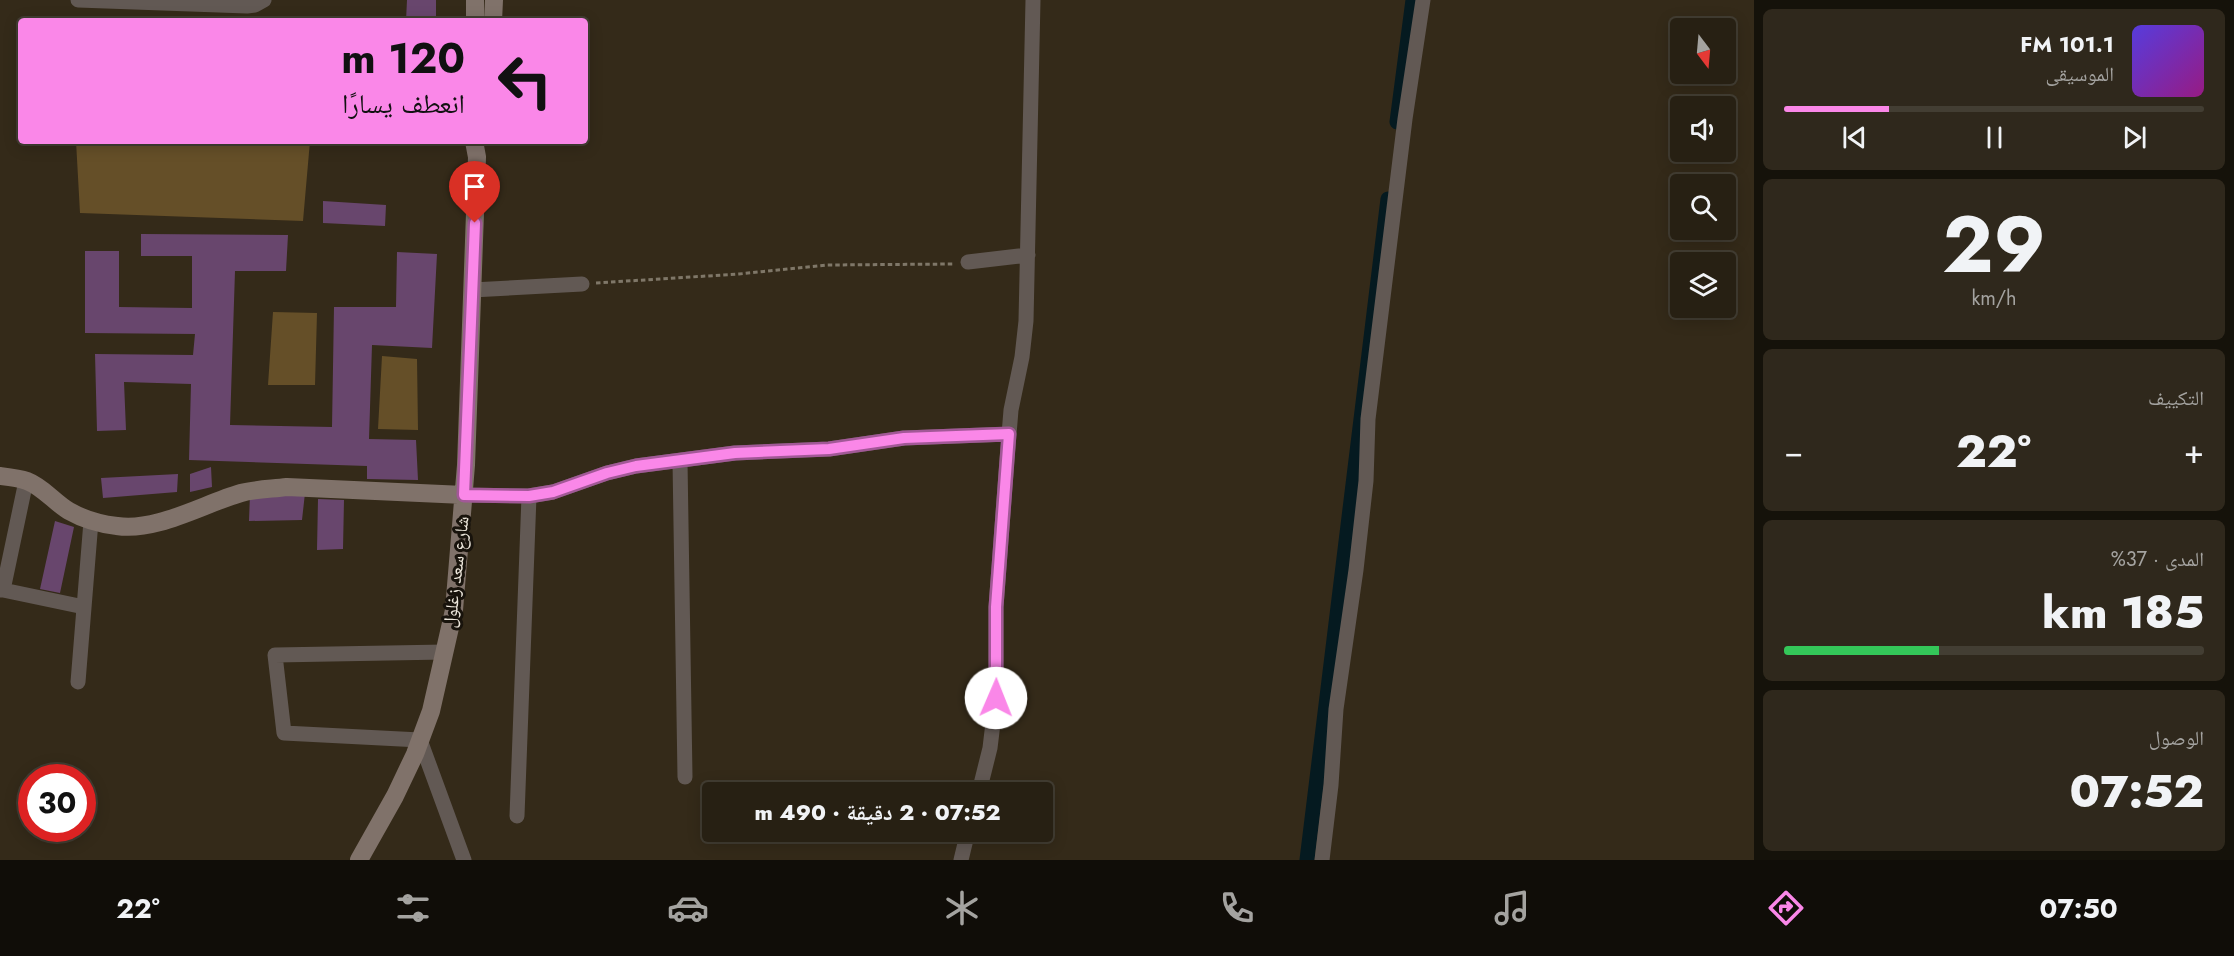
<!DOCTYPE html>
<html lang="ar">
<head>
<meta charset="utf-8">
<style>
  body { margin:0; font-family:Jost,"Noto Naskh Arabic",sans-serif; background:#2f281c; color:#f1f3f6; direction:rtl; height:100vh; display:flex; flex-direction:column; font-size:22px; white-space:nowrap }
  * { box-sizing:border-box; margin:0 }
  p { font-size:20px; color:#a4a3a0 }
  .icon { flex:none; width:33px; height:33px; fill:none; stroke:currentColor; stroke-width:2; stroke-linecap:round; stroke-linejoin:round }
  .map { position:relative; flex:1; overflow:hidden; direction:ltr }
  .panel { display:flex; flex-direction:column; gap:9px; padding:9px; background:#15120a; width:480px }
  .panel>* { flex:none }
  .hud { position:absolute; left:18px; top:18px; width:570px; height:126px; border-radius:6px; box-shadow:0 3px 15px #0003,0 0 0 2px #433e33; direction:rtl; background:#fa87e8; color:#111; overflow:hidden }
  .needle { width:39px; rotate:164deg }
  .fabs { position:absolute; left:1670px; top:18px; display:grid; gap:12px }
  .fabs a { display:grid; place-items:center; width:66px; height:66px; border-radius:6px; background:#272013; box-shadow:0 3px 15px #0003,0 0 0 2px #433e33; font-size:30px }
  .speed { position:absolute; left:18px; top:764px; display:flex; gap:12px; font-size:30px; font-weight:700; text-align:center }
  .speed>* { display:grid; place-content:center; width:78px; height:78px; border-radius:50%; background:#272013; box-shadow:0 3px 15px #0003,0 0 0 2px #433e33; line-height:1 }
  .speed .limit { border:9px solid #d22; background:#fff; color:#111 }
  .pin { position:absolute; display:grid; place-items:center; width:51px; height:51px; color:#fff; margin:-62px -26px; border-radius:50% 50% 50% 0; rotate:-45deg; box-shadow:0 0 6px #0007 }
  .pin .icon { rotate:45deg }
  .me { position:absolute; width:66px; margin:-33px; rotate:1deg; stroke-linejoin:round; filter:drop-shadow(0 0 4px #0008) }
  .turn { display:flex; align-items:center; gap:21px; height:126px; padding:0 24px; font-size:27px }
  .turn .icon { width:78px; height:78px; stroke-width:2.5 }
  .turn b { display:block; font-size:42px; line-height:51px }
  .big { font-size:45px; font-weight:800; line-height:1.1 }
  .panel .widget { flex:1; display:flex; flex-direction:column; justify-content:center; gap:9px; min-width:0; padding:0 21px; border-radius:9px; background:#2f281c }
  .panel .dial { align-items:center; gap:0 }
  .dial b { font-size:78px; line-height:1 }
  .song { display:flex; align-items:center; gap:18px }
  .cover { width:72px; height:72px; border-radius:9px; background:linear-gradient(135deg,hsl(250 70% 55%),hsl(310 70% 35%)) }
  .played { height:6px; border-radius:3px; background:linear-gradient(90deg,#fa87e8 25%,#433e33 25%) }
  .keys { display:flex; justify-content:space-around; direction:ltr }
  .heat { display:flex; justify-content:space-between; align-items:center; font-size:33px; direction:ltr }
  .charge { height:9px; border-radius:4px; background:linear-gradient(90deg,#34c759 37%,#433e33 0) }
  .trip { position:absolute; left:702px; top:782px; width:351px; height:60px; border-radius:6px; background:#272013; box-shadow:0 3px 15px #0003,0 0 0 2px #433e33; font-weight:800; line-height:60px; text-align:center; direction:rtl }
  .tabs { display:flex; height:96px; justify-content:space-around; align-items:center; background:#100d08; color:#a4a3a0 }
  .tabs .icon { width:42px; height:42px }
  .tabs .selected { color:#fa87e8 }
  .tabs b { font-size:27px; color:#f1f3f6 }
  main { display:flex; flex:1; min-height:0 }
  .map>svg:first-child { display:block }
  .green { fill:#654f28 }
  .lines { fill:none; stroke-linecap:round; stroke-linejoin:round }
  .canal { stroke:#051a20; stroke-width:15 }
  .building { fill:#68466d }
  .path { stroke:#7f7768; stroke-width:3; stroke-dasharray:4.5 3; stroke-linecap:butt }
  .street { stroke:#625954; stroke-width:15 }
  .secondary { stroke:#80726a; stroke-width:18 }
  .route-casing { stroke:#a25897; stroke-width:15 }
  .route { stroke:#fa87e8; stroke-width:10 }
  .labels { text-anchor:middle; stroke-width:6; stroke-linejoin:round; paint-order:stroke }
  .street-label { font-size:18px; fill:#ede7dc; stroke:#18130c }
</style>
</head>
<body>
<main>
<section class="panel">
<div class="widget">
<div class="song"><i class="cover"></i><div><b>101.1 FM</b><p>الموسيقى</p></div></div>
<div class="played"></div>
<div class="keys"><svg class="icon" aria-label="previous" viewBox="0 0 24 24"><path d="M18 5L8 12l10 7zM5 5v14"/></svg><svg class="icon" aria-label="pause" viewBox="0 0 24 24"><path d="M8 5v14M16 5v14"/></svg><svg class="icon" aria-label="next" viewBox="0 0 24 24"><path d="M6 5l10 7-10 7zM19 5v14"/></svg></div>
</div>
<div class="widget dial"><b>29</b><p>km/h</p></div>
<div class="widget"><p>التكييف</p>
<div class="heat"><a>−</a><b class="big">22°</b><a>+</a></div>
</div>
<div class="widget"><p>المدى · 37%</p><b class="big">185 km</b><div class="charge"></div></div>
<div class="widget"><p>الوصول</p><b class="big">07:52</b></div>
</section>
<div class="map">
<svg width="1754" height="860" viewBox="0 0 1754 860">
  <rect width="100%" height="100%" fill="#342a19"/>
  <path class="green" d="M 76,141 L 310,141 L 303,221 L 80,213 Z
    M 273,312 L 317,313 L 315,385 L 268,385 Z
    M 382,356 L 417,359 L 418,430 L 378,429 Z"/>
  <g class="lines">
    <path class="canal" d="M 1397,122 L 1413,0
      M 1307,860 L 1388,199"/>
  </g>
  <path class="building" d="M 407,0 L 436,0 L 436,21 L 406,21 Z
    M 323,201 L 386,205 L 385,226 L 323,223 Z
    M 141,234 L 288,235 L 286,271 L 235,271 L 230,425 L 332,427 L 334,307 L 396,307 L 397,252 L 437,254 L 432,348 L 372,345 L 369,439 L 416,440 L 418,480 L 367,479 L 367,466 L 189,460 L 191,384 L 124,382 L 126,430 L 97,431 L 95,354 L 193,355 L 195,334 L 85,333 L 85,251 L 119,251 L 119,307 L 192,308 L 192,256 L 141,256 Z
    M 211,467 L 212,487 L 190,492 L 190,474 Z
    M 178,474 L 177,492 L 103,498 L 101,478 Z
    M 305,493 L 302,520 L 249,521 L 250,494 Z
    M 318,499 L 344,500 L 343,549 L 317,550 Z
    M 55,521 L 74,527 L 60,593 L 40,589 Z"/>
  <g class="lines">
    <path class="path" d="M 596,283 L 739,274 L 827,265 L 955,264"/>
    <path class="street" d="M 78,0 L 247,6 L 255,5 L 264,0
      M 968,262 L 1028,255
      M 472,290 L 582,284
      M 680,461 L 685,777
      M 464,495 L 529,496 L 553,492 L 607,473 L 636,466 L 735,453 L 829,449 L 904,438 L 1009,434
      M 0,590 L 3,590 L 26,481
      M 3,590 L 84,607
      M 445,652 L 275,655 L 284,733 L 420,740 L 464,860
      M 78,682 L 91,521
      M 979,792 L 990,748 L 996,698 L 996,607 L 1007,459 L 1011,410 L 1022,357 L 1026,321 L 1033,0
      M 517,816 L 529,496
      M 961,860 L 968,831
      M 1322,860 L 1331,785 L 1336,709 L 1356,570 L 1366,481 L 1368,419 L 1405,119 L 1423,0"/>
    <path class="secondary" d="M 475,21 L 475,0
      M 493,21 L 494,0
      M 0,476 C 9,477 19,478 27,481 C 43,487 54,502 69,511 C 83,519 100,524 117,526 C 156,532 203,504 241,493 C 256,489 272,489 287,487 L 464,495
      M 359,860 L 395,796 L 415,754 L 431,711 L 454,610 L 466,465 L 477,157 L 474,141"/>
  </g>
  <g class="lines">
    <g class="route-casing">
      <path id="route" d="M 475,223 L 464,495 L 529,496 L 553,492 L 607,473 L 636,466 L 735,453 L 829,449 L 904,438 L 1009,434 L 996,607 L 996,698"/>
    </g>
    <use href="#route" class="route"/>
  </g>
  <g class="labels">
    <g class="street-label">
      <text transform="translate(456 572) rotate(-83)" y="6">شارع سعد زغلول</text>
    </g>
  </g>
</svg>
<div class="fabs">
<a><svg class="needle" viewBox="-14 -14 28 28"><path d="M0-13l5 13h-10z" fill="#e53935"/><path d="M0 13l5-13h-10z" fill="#a4a3a0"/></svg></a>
<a><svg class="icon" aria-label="sound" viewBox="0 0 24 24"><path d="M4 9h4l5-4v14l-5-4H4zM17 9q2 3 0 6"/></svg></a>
<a><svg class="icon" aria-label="search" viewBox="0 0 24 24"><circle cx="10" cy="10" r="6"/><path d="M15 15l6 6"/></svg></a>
<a><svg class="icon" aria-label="layers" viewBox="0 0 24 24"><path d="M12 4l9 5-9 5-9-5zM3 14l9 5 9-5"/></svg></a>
</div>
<div class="speed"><div class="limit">30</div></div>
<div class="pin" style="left:475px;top:223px;background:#d93025"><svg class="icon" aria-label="arrive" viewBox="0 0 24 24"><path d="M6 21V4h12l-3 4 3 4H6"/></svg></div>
<svg class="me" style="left:996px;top:698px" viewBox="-20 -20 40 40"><circle r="19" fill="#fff"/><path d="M0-13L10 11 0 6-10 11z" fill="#fa87e8"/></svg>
<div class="trip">07:52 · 2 دقيقة · 490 m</div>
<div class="hud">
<div class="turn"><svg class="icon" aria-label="left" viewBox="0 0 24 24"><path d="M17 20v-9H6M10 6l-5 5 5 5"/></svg><div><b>120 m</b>انعطف يسارًا</div></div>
</div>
</div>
</main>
<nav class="tabs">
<b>07:50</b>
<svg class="icon selected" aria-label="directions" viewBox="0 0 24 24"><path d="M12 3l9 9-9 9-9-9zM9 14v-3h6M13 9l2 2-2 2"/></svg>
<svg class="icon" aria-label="music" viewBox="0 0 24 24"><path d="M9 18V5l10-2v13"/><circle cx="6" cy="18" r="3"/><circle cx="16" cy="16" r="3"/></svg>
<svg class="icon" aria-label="phone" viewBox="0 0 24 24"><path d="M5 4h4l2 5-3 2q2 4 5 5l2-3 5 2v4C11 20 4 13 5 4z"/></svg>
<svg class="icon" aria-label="climate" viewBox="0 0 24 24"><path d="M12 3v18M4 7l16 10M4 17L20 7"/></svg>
<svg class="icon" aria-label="car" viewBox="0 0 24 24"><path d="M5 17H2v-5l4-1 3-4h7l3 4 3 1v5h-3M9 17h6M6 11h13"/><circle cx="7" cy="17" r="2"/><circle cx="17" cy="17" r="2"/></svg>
<svg class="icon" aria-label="filters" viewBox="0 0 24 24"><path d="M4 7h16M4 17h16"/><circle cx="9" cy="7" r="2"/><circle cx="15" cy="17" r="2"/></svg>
<b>22°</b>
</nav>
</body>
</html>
